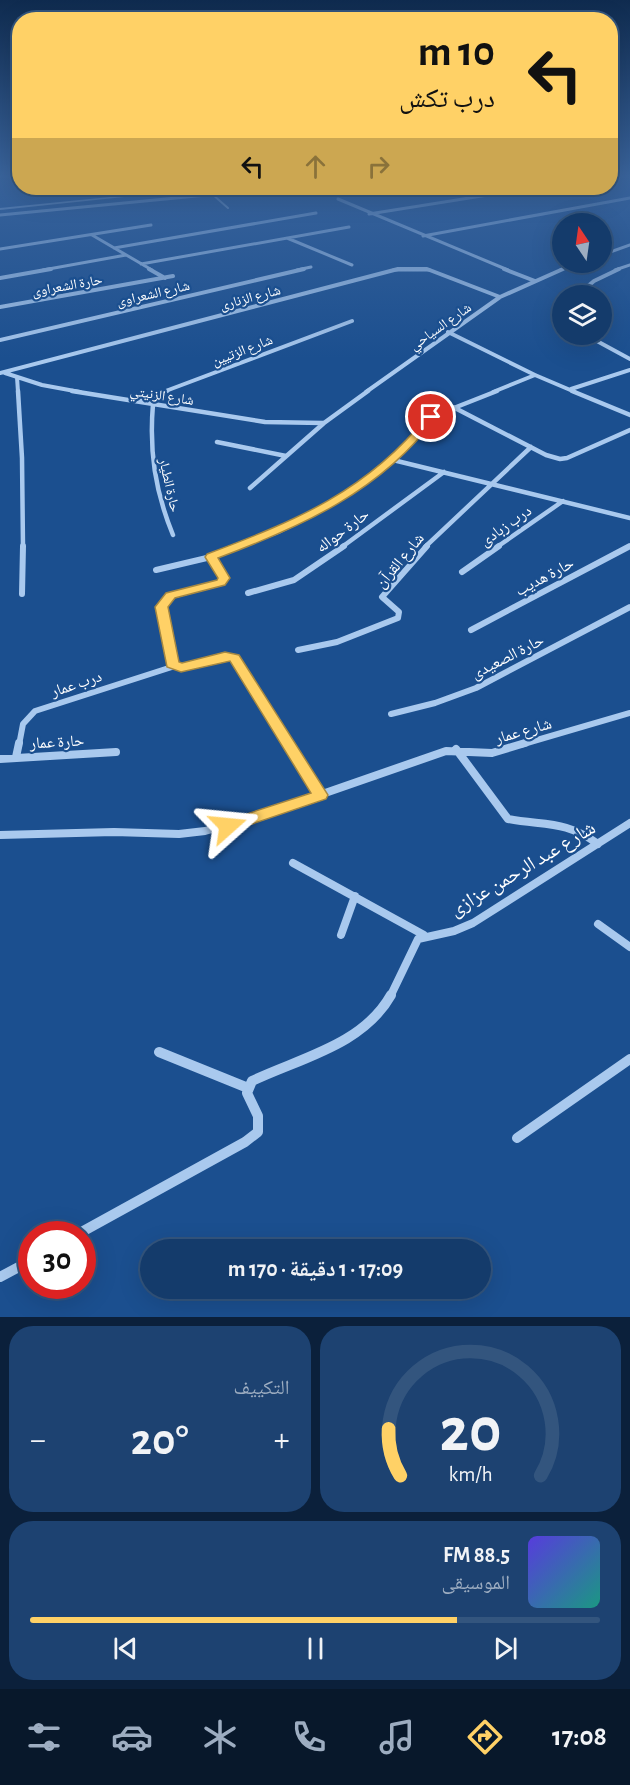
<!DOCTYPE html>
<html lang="ar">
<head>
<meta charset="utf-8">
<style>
  body { margin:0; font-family:"Alegreya Sans","Noto Naskh Arabic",sans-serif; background:#1d4271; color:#f1f3f6; direction:rtl; height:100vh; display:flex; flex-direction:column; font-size:22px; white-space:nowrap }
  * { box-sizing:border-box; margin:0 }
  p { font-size:20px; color:#9dadc1 }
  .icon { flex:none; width:33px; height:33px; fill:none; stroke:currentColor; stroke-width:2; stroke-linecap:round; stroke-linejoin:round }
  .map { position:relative; height:1317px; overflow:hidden; direction:ltr }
  .panel { display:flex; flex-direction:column; gap:9px; padding:9px; background:#0b203b; flex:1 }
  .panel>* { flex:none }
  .top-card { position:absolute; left:12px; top:12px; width:606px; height:183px; border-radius:24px; box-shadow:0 6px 24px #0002,0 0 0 2px #33557e; direction:rtl; background:#ffd166; color:#111; overflow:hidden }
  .needle { width:39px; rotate:347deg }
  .buttons { position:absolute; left:552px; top:213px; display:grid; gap:12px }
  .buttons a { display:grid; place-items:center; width:60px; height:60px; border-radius:50%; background:#143b6b; box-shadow:0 6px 24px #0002,0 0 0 2px #33557e; font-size:30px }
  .speed { position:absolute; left:18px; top:1221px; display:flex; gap:12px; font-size:30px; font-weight:700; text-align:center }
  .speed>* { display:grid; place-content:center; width:78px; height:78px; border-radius:50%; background:#143b6b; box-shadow:0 6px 24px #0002,0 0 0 2px #33557e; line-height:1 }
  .speed .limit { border:9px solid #d22; background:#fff; color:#111 }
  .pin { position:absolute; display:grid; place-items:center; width:51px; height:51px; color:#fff; margin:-26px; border:3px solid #fff; border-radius:50%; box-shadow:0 2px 6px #0007 }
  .me { position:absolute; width:66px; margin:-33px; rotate:72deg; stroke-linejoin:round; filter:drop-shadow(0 0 4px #0008) }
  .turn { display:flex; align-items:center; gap:21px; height:126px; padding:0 24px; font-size:27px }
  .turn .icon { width:78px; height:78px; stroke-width:2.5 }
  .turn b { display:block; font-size:42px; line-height:51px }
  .lanes { display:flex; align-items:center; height:57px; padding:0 24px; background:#0003; justify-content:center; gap:30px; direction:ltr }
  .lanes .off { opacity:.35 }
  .big { font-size:45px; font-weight:700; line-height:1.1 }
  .panel .card { flex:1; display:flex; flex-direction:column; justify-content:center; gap:9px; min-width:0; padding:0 21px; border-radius:24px; background:#1d4271 }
  .panel .dial { align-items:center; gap:0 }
  .dial svg { height:156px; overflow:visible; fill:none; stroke:#33557e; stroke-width:7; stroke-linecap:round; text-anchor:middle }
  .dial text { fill:#f1f3f6; stroke:none }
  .song { display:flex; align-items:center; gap:18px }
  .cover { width:72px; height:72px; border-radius:9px; background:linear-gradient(135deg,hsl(250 70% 55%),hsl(170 70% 35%)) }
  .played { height:6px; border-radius:3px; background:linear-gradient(90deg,#ffd166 75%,#33557e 75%) }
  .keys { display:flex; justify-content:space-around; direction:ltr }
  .heat { display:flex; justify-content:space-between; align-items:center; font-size:33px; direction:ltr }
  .panel .tiles { flex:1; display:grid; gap:9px; grid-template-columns:1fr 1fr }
  .card:last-child { grid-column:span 2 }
  .trip { position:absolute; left:140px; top:1239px; width:351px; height:60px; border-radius:30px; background:#143b6b; box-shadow:0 6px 24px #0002,0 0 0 2px #33557e; font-weight:700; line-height:60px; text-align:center; direction:rtl }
  .tab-bar { display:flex; height:96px; justify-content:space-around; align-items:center; background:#08182b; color:#9dadc1 }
  .tab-bar .icon { width:42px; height:42px }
  .tab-bar .selected { color:#ffd166 }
  .tab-bar b { font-size:27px; color:#f1f3f6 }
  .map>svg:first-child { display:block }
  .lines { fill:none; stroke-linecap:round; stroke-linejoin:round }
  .service { stroke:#a9c9ee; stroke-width:2 }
  .minor-far5 { stroke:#a9c9ee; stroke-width:3 }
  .minor-far4 { stroke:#a9c9ee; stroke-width:4 }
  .minor-far3 { stroke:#a9c9ee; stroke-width:4.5 }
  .minor-far2 { stroke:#a9c9ee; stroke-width:6 }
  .minor-far1 { stroke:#a9c9ee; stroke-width:8 }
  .minor { stroke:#a9c9ee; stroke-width:10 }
  .tertiary { fill:#a9c9ee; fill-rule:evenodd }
  .route { fill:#ffd166; stroke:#a68842; stroke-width:1.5 }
  .labels { text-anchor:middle; stroke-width:4.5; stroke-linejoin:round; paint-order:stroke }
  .far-street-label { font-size:14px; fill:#fff; stroke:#1b4f8f }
  .street-label { font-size:16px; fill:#fff; stroke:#1b4f8f }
  .near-street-label { font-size:20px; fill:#fff; stroke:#1b4f8f }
</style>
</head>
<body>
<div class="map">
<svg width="630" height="1317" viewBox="0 0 630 1317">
  <rect width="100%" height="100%" fill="#1b4f8f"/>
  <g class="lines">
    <path class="service" d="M 212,194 L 228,208"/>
    <path class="minor-far5" d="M 0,175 L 11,174
      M 610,175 L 617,174
      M 338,199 L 508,270
      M 369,214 L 532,188
      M 0,215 L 280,188
      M 92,235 L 152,270
      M 423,236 L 630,198
      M 287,238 L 352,265
      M 114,248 L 316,213
      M 0,249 L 151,225
      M 602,255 L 630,245
      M 141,264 L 349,227
      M 43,270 L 126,255
      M 297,270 L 311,267
      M 393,270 L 430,270
      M 560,270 L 578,262
      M 615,270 L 630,265"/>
    <path class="minor-far4" d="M 149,269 L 165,278
      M 504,269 L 535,281
      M 0,278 L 51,269
      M 576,296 L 594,281 L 619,269
      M 0,307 L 173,276
      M 448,332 L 535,375 L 575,392
      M 584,334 L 630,359
      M 0,340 L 304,269
      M 0,373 L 398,269 L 427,269 L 500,297
      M 5,373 L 42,385 L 80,392
      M 17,377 L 18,392
      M 571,389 L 630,370
      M 163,392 L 352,321
      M 366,392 L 500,297 L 563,269
      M 493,392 L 535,375"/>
    <path class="minor-far3" d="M 18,391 L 22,458 L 23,547
      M 72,391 L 265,422 L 323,423
      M 572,391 L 630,415
      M 139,401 L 167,391
      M 153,404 C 149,451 155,491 173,535
      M 453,407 L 546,455 L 560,459 L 567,458 L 630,430
      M 217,442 L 286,456
      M 393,460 L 630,518
      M 250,488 L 324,423 L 368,391
      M 237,547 L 278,532 L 334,503 L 377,474 L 409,445 L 431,417 L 497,391
      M 342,547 L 444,472
      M 425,547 L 531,447
      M 497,547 L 563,501
      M 628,547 L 630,546"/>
    <path class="minor-far2" d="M 211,557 L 224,578 L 221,583 L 171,596 L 161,607 L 172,664 C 194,671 212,654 234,658 L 289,745
      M 156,570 L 211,557 L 241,546
      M 462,572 L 499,546
      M 248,593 L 294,580 L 344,546
      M 22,594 L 23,546
      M 471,630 L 630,546
      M 298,650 L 337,642 L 398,618 L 399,612 L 382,597 L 427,546
      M 391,714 L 435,703 L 476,688 L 630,607
      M 19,745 L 23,724 L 35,711 L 175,666
      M 520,745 L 630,713"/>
    <path class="minor-far1" d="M 288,743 L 321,795
      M 456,749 L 508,819 C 545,826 565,820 598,844
      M 16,757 L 19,743
      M 0,759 L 116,752
      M 0,835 L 114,832 L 179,834 L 205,831 L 259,816 L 446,751 L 492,753 L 525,743
      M 293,863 L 424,935
      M 598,924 L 630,947
      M 341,935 L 355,896
      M 390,997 L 418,939 L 454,931 L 473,923 L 630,823"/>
    <path class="minor" d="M 159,1052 L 248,1088
      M 517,1138 L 630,1059
      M 78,1234 L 245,1142 L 258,1132 L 258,1116 L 247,1093 L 252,1081 C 300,1058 363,1045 391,995
      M 0,1277 L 32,1260"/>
    <path class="tertiary" d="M 199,188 L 210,188 L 0,210 L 0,208 Z"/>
  </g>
  <linearGradient id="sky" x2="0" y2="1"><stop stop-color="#0f2b4f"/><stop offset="0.49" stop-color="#39639b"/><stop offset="1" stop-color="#39639b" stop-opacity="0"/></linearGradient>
  <rect width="630" height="358" fill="url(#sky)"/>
  <path class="route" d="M 428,415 L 436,417 C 382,491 301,527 218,558 L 230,578 L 225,585 L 175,598 L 168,607 L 179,662 L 182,663 L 225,652 L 239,655 L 328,795 L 326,799 L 234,830 L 222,830 L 220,826 L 222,822 L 311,793 L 230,661 L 181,672 L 167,667 L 155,607 L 166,593 L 217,580 L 218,578 L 205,557 L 207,554 C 295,521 368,491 428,415 Z"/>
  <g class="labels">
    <g class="far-street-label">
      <text transform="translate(67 285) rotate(-10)" y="5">حارة الشعراوى</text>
      <text transform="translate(153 293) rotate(-13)" y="5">شارع الشعراوى</text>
      <text transform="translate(250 297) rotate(-15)" y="5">شارع الزنارى</text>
      <text transform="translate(440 326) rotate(-35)" y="5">شارع السياحي</text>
      <text transform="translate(242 350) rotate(-21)" y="5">شارع الزتيين</text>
      <text transform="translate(162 395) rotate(9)" y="5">شارع الزنيتي</text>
      <text transform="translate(170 485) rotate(77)" y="5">حارة الطيار</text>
    </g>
    <g class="street-label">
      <text transform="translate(505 525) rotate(-35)" y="6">درب زبادى</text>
      <text transform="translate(342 530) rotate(-37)" y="6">حارة حواله</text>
      <text transform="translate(399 560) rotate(-50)" y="6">شارع القرآن</text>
      <text transform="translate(544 576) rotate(-28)" y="6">حارة هديب</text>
      <text transform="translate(507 656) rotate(-27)" y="6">حارة الصعيدى</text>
      <text transform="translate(76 683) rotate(-18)" y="6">درب عمار</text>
      <text transform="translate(523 730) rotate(-16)" y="6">شارع عمار</text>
      <text transform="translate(57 741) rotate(-3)" y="6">حارة عمار</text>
    </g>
    <g class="near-street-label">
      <text transform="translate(522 868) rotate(-31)" y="7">شارع عبد الرحمن عزازى</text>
    </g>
  </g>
</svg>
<div class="buttons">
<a><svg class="needle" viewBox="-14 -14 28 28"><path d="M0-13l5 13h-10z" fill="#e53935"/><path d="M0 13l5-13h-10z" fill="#9dadc1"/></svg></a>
<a><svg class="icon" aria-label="layers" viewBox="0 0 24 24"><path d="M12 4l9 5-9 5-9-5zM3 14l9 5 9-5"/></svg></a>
</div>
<div class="speed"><div class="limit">30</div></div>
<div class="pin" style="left:431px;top:417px;background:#d93025"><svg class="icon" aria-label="arrive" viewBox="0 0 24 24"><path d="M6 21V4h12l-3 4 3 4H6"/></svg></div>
<svg class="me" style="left:228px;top:826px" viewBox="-20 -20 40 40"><path d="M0-17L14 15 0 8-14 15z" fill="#ffd166" stroke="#fff" stroke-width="4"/></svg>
<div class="trip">17:09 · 1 دقيقة · 170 m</div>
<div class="top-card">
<div class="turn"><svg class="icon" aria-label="left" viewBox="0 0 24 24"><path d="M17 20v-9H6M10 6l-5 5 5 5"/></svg><div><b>10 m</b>درب تكش</div></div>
<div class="lanes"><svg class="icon" aria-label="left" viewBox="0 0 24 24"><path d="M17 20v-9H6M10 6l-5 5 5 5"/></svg><svg class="icon off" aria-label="ahead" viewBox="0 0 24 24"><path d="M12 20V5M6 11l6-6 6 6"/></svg><svg class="icon off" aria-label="right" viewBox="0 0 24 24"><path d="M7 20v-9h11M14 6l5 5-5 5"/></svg></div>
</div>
</div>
<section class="panel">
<div class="tiles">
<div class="card dial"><svg viewBox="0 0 100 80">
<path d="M14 69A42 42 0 1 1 86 69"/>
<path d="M14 69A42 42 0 0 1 8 45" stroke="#ffd166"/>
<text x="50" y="56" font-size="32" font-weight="700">20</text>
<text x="50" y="72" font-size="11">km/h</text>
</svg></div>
<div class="card"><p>التكييف</p>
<div class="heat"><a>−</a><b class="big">20°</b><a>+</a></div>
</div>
<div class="card">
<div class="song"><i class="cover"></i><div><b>88.5 FM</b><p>الموسيقى</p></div></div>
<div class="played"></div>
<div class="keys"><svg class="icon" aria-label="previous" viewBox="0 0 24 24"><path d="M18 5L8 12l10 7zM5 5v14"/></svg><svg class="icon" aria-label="pause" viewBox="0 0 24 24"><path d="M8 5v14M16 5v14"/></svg><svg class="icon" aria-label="next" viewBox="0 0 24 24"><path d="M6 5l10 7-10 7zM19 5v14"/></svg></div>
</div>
</div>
</section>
<nav class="tab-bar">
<b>17:08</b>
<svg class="icon selected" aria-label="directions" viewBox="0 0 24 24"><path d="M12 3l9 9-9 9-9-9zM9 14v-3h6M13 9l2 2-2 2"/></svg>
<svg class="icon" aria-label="music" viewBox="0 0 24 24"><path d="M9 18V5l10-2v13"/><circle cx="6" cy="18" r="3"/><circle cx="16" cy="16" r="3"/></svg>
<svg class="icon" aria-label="phone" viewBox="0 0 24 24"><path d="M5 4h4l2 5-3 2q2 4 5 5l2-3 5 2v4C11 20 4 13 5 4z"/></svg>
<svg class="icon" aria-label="climate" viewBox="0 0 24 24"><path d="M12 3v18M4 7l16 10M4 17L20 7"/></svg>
<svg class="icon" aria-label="car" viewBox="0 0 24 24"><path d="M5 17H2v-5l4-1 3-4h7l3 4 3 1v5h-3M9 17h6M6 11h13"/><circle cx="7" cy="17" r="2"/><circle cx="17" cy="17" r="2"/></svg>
<svg class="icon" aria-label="filters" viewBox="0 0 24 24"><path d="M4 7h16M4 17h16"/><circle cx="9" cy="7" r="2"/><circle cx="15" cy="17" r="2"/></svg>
</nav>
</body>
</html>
